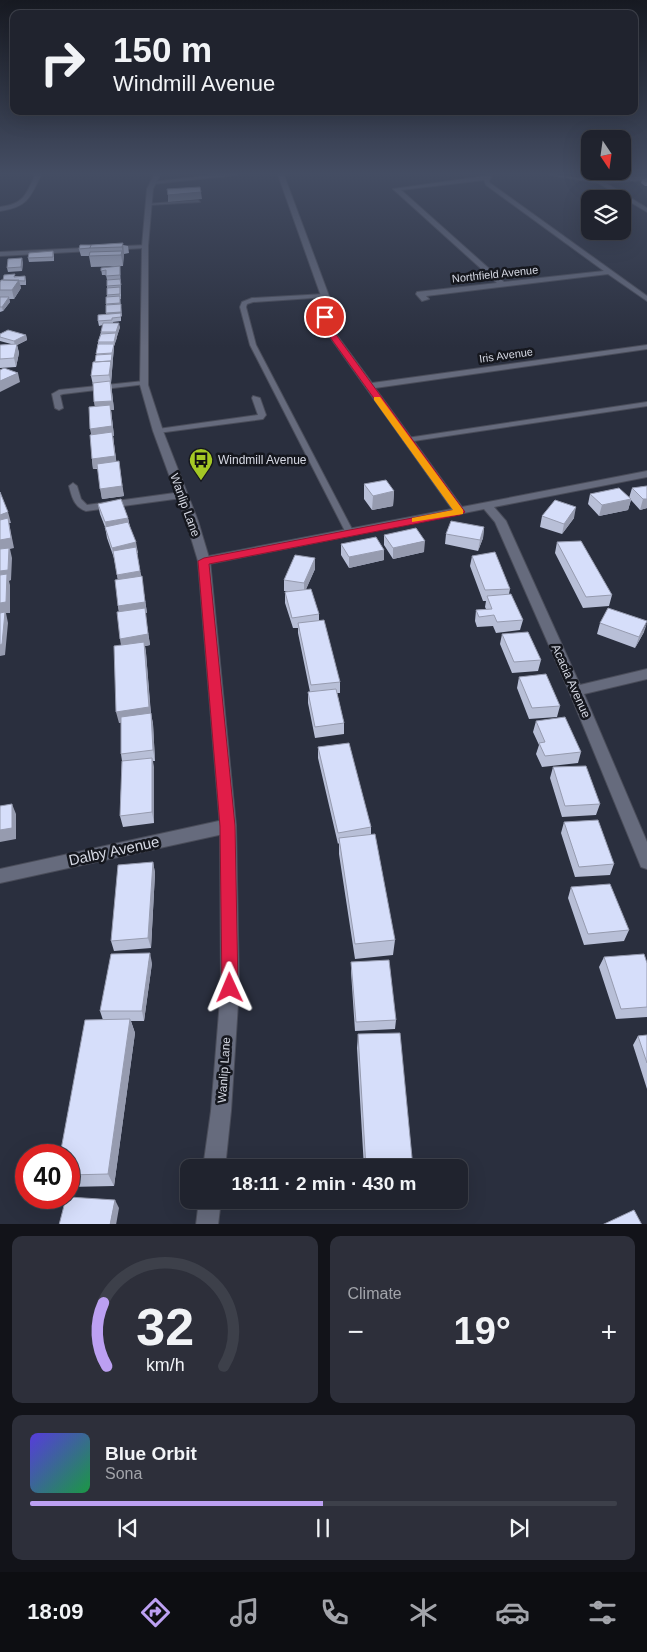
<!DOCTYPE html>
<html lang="en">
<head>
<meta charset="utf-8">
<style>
  body { margin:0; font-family:Arial,sans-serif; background:#2d2f3a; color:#f1f3f6; height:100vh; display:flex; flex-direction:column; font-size:19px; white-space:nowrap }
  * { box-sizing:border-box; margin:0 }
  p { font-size:16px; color:#a2a4aa }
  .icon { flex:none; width:28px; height:28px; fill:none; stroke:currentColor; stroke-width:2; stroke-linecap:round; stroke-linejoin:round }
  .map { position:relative; height:1224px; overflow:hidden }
  .sheet { display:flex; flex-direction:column; gap:12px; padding:12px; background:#121319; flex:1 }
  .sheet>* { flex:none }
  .top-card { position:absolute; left:10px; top:10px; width:628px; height:105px; border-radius:10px; box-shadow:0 5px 20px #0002,0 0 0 1px #3d404a; background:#20232e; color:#f1f3f6; overflow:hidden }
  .needle { width:32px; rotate:167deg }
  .controls { position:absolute; left:581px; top:130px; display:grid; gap:10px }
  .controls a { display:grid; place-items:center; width:50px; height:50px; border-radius:10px; background:#20232e; box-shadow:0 5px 20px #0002,0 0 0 1px #3d404a; font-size:25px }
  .speed { position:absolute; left:15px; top:1144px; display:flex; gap:10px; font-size:25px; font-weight:700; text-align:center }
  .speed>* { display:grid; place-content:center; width:65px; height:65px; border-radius:50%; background:#20232e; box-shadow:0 5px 20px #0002,0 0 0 1px #3d404a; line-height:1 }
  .speed .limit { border:8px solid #d22; background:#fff; color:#111 }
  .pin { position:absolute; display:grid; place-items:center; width:42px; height:42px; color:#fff; margin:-21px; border:2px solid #fff; border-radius:50%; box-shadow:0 1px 5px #0007 }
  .me { position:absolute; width:55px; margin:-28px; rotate:359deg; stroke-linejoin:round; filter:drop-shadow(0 0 4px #0008) }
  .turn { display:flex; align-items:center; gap:18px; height:105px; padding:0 20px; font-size:22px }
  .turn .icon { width:65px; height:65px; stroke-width:2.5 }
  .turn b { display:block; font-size:35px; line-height:42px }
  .big { font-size:38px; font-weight:600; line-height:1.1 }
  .sheet .card { flex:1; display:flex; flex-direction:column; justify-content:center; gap:8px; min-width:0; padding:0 18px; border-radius:10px; background:#2d2f3a }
  .sheet .dial { align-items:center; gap:0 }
  .dial svg { height:130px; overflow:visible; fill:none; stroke:#3d404a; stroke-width:7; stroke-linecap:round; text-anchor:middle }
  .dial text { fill:#f1f3f6; stroke:none }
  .song { display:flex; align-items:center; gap:15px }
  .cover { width:60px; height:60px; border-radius:8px; background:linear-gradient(135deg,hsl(250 70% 55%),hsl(140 70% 35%)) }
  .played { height:5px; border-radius:2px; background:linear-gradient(90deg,#bca0f2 50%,#3d404a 50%) }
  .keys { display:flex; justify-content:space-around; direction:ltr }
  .heat { display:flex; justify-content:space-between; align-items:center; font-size:28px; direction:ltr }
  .sheet .tiles { flex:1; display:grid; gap:12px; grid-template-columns:1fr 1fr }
  .card:last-child { grid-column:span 2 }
  .trip { position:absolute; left:180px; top:1159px; width:288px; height:50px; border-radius:10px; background:#20232e; box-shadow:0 5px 20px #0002,0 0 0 1px #3d404a; font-weight:600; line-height:50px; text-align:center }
  .tabs { display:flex; height:80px; justify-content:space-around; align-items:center; background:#0d0e12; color:#a2a4aa }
  .tabs .icon { width:35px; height:35px }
  .tabs .selected { color:#bca0f2 }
  .tabs b { font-size:22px; color:#f1f3f6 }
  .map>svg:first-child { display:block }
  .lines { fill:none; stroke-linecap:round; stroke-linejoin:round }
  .service-casing { stroke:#4a4d5a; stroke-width:2 }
  .minor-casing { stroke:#4a4d5a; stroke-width:2 }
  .tertiary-casing { stroke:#4a4d5a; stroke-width:2 }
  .service { fill:#666b7d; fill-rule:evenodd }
  .minor { fill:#666b7d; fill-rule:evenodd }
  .tertiary { fill:#666b7d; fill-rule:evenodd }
  .wall { fill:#b8bfd7 }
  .shaded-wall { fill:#969baf }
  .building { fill:#d6defa; stroke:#969baf }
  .route { fill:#e11d48; stroke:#92132f }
  .slow { fill:#f59e0b }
  .labels { text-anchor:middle; stroke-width:5; stroke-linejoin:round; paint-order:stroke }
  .far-street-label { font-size:11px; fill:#d6d9e4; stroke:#15171e }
  .poi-label { font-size:12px; fill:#d6d9e4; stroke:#15171e; text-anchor:start }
  .street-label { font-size:12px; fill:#d6d9e4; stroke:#15171e }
  .near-street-label { font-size:15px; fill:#d6d9e4; stroke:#15171e }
</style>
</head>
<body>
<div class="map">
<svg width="647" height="1225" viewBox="0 0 647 1225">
  <rect width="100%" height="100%" fill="#2a2f3e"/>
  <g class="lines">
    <g class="service-casing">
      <path id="service" d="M 198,200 L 200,202 L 149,205 L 147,204 Z
        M 325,294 L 327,295 L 327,297 L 253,302 L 247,304 L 246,307 L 256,345 L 354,533 L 350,536 L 346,533 L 250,345 L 240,307 L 242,302 L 252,298 Z
        M 144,381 L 146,382 L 146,384 L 63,394 L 60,395 L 63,408 L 59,410 L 55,408 L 52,394 L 59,390 Z
        M 253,396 L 260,398 L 266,415 L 263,419 L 158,433 L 154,431 L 158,429 L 258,415 L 252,398 Z
        M 647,402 L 647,406 L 407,442 L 403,440 L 407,438 Z
        M 73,483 L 77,486 L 81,499 L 87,505 L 182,492 L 186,495 L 182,498 L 86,511 C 74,507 72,497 69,486 Z"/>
    </g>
    <g class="minor-casing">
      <path id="minor" d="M 35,175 L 41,175 C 30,198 27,207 0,211 L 0,207 C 24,204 26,195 35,175 Z
        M 214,175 L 237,175 L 153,184 L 150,182 Z
        M 278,175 L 284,175 L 329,296 L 329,317 L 333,330 L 372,383 L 647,345 L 647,349 L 375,388 L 462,507 L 647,471 L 647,477 L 494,507 L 506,521 L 580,685 L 647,669 L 647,679 L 584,694 L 647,842 L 647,869 L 641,867 L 639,862 L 569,691 L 495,522 L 484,509 L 204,565 L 198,561 L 204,557 L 452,509 L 325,330 L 321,317 L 321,296 Z
        M 492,175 L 489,181 L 490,183 L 647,296 L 647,301 L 608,274 L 426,296 L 429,299 L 422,301 L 416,294 L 417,292 L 497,283 L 393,189 ZM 484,180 L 486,185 L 604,271 L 504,282 L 401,190 Z
        M 550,175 L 600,180 L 647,176 L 647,180 L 606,183 L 647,208 L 647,212 L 598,183 Z
        M 147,245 L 147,247 L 145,248 L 0,256 L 0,252 Z
        M 228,819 L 234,821 L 236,826 L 234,831 L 228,833 L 0,883 L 0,869 Z"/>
    </g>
    <g class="tertiary-casing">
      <path id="tertiary" d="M 154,175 L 160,175 L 153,189 L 148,246 L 148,385 L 163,431 L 198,521 L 210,561 L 236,826 L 239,988 L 231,1111 L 225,1168 L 203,1168 L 211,1111 L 221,988 L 220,826 L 198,561 L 186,521 L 153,431 L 140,385 L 142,246 L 147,189 Z
        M 199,1200 L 221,1200 L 218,1225 L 196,1225 Z"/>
    </g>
    <use href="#service" class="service"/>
    <use href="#minor" class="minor"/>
    <use href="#tertiary" class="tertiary"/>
  </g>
  <path class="wall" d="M 587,175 L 608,175 L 608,177 L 592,178 Z
    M 647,178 L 647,186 L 645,186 L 641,183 L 642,180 Z
    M 123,245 L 128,246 L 129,253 L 124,254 L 123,266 L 91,267 L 89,256 L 81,256 L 79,249 Z
    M 53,251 L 54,255 L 54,261 L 29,262 L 28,258 Z
    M 23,262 L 22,271 L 8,272 L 7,268 Z
    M 120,266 L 121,290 L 121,299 L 120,299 L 122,316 L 121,316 L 121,321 L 113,322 L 113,323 L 120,327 L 114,346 L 113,358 L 111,383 L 114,410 L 111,410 L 114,436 L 113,436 L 116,461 L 124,496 L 102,499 L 98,469 L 93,469 L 92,459 L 91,435 L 95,407 L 93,385 L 91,376 L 97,355 L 98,342 L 103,325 L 99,326 L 98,321 L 106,314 L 106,297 L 107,297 L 107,280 L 106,275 L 102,275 L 101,268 Z
    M 15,274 L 15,276 L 25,276 L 26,280 L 26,285 L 20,285 L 21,288 L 14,299 L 9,299 L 10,302 L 3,311 L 0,312 L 0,282 Z
    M 0,334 L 26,335 L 27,340 L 17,345 L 19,353 L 16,367 L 0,368 L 0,345 L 11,344 L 0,341 Z
    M 364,484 L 394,491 L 393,506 L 372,510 L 364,499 Z
    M 647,486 L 647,508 L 640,510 L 631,500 L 628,510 L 599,516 L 588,504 L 590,494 L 629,498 L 632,488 Z
    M 98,504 L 128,518 L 130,527 L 138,553 L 137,553 L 143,587 L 147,613 L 145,613 L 150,645 L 145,646 L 146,653 L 151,714 L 153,724 L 155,761 L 153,761 L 154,769 L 154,823 L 123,827 L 120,816 L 122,761 L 121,754 L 121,722 L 119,723 L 121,645 L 119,612 L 118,606 L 118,580 L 114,558 L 107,538 L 105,527 L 100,514 Z
    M 542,516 L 574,518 L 562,534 L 540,527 Z
    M 484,527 L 483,538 L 478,551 L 445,544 L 446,534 Z
    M 384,535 L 424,552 L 393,559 L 384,545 Z
    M 557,542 L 612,595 L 609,606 L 583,608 L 555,553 Z
    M 341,544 L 384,550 L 384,560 L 349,568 L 341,555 Z
    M 472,556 L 510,589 L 509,594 L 523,620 L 520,630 L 496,633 L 493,626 L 477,627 L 475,621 L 476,610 L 486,609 L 485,607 L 486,601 L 483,601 L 470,566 Z
    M 315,558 L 315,569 L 306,589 L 319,614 L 319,620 L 340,682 L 340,693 L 337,693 L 344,723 L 344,734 L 315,738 L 308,703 L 308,692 L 310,692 L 298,633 L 298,628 L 293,628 L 285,603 L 285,592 L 289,591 L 284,591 L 284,580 Z
    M 600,623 L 644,632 L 635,648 L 597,634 Z
    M 502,634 L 541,660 L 538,671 L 512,673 L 500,644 Z
    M 519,677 L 560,706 L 557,717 L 529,719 L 517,688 Z
    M 536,721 L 581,752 L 578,763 L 542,767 L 536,754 L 539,745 L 533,732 Z
    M 318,747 L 371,827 L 371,835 L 395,940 L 393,955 L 355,959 L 339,854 L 339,843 L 338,844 L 318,758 Z
    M 553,767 L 600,804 L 596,815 L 562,817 L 550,778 Z
    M 564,822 L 614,864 L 610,875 L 575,877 L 561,833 Z
    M 153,862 L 155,873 L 151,948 L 114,951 L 111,941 Z
    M 571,887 L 629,930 L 624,941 L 584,945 L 568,898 Z
    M 604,957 L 647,963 L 647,1017 L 616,1019 L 599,967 Z
    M 351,962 L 396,1020 L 395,1029 L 355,1031 L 351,972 Z
    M 152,963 L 144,1021 L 131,1021 L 135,1033 L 114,1186 L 69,1187 L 69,1155 L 103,1020 L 100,1011 Z
    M 358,1034 L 413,1168 L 364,1168 L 357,1048 Z
    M 647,1035 L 647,1089 L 633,1045 L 638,1036 Z
    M 366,1200 L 413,1200 L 366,1202 Z"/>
  <path class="shaded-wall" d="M 593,175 L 608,175 L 608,177 L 592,178 Z
    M 613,175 L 630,175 L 629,176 L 613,177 Z
    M 201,192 L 202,199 L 168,202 L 168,195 Z
    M 123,243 L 124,254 L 123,262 L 122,247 Z
    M 122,251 L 123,262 L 123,266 L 121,255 Z
    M 22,258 L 23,262 L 22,271 L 21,267 Z
    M 19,280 L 21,288 L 14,299 L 12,290 Z
    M 9,297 L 10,302 L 3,311 L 2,307 Z
    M 121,312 L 121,321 L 121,316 L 107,317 L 106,313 Z
    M 119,323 L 120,327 L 117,336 L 116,332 Z
    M 116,333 L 117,338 L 114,346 L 114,342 Z
    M 26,335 L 27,340 L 17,345 L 19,353 L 16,367 L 14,358 L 15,346 L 14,341 Z
    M 114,344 L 114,348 L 113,358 L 112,353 Z
    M 112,354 L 113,359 L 111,383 L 114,410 L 111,410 L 114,436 L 113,436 L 117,466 L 93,469 L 92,459 L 92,438 L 90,429 L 96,412 L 94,402 L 111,384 L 109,375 Z
    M 18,373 L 20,382 L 0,392 L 0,381 Z
    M 119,461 L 124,496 L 102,499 L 100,489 Z
    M 394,491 L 393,506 L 372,510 L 373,496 Z
    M 631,499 L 628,510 L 599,516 L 602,505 Z
    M 643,499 L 647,499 L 647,508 L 640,510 Z
    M 576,507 L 574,518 L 562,534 L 564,524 Z
    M 8,512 L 11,523 L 9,523 L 14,548 L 10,549 L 12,558 L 11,580 L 9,581 L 10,585 L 10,613 L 6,613 L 8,623 L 5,655 L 0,656 L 0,515 Z
    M 128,518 L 130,528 L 107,533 L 105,522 Z
    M 484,527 L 483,538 L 478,551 L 480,540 Z
    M 425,541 L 424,552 L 393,559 L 393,548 Z
    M 136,542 L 138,553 L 114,558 L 112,548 Z
    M 384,550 L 384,560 L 349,568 L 349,557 Z
    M 315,558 L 315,569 L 304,594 L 304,583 Z
    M 140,571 L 143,587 L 147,613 L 145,613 L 150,645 L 145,646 L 146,653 L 151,718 L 119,723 L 116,712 L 122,650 L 120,639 L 120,617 L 118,606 L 119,585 L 117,575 Z
    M 647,623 L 644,632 L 635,648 L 639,637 Z
    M 151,713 L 153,724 L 155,761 L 153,750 Z
    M 152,758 L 154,769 L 154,823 L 152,812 Z
    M 12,804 L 16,814 L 16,839 L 0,842 L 0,830 Z
    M 153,862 L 155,873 L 151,948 L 148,938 Z
    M 150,953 L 152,963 L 144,1021 L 142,1011 Z
    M 130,1019 L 135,1033 L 114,1186 L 108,1174 Z
    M 115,1200 L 119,1208 L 116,1225 L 110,1225 Z"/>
  <path class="building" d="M 647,178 L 647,182 L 642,180 L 647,180 L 645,179 Z
    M 200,187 L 201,192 L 168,195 L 167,189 Z
    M 123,243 L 122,247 L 90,248 L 91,245 Z
    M 80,245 L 91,245 L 90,248 L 79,249 Z
    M 53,251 L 53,257 L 28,258 L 29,253 Z
    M 122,251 L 121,255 L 89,256 L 90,252 Z
    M 22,258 L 21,267 L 7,268 L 8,259 Z
    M 120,266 L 120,275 L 106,276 L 106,270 L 101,271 L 101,268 Z
    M 15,274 L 14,277 L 25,276 L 25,281 L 3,280 L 4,275 Z
    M 120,279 L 121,285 L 107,286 L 107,280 Z
    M 1,280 L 19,280 L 12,290 L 0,290 L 0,282 Z
    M 120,287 L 120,294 L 107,295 L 107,288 Z
    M 120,296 L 120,303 L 106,304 L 106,297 Z
    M 0,297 L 9,297 L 2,307 L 0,307 Z
    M 121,304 L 121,312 L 106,313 L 106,305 Z
    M 121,313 L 121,317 L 112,318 L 112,320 L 98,321 L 98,315 Z
    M 103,323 L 119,323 L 116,332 L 101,332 Z
    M 8,330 L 26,335 L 14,341 L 0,337 L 0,334 Z
    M 116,333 L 114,342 L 98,342 L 101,334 Z
    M 17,344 L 14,358 L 0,359 L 0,345 Z
    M 98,344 L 114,344 L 112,353 L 96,354 Z
    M 112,354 L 111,363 L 111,361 L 95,362 L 96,355 Z
    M 111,361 L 109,375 L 91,376 L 93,362 Z
    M 4,368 L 18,373 L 0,381 L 0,370 Z
    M 110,381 L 112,401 L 94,402 L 93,383 Z
    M 110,405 L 112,426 L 90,429 L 89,407 Z
    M 112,432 L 115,456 L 92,459 L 90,435 Z
    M 119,461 L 122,486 L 100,489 L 97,464 Z
    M 386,480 L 394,491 L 373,496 L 364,484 Z
    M 647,486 L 647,499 L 643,499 L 632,488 Z
    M 619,488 L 631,499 L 602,505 L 590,494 Z
    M 0,492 L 8,512 L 0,515 Z
    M 121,499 L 128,518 L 105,522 L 98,504 Z
    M 555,500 L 576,507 L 564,524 L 542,516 Z
    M 8,518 L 11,538 L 0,540 L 0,520 Z
    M 451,521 L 484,527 L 480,540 L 446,534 Z
    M 128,522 L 136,542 L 112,548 L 105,527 Z
    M 416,528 L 425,541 L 393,548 L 384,535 Z
    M 376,537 L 384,550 L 349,557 L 341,544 Z
    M 581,541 L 612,595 L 586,597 L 557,542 Z
    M 136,547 L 140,571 L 117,575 L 113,551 Z
    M 9,548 L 8,570 L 0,571 L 0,549 Z
    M 495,552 L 510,589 L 485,590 L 472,556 Z
    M 295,555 L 315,558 L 304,583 L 284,580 Z
    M 7,574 L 6,602 L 0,603 L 0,575 Z
    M 142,576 L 145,602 L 118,606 L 115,580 Z
    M 311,589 L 319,614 L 292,618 L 285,592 Z
    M 511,594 L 523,620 L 497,622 L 494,615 L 479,617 L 476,610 L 492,609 L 487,596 Z
    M 145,608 L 148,634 L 120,639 L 117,612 Z
    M 608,608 L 647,621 L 639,637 L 600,623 Z
    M 5,612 L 2,644 L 0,645 L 0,613 Z
    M 324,620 L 340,682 L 311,685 L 298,623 Z
    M 528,632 L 541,660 L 514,662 L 502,634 Z
    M 144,642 L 149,707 L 116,712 L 114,646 Z
    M 546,674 L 560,706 L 532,708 L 519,677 Z
    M 336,689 L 344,723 L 315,727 L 308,692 Z
    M 151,713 L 153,750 L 121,754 L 121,717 Z
    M 565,717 L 581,752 L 545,756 L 539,743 L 545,742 L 536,721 Z
    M 349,743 L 371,827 L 338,833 L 318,747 Z
    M 152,758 L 152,812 L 120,816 L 122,761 Z
    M 586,766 L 600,804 L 565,806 L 553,767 Z
    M 12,804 L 12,828 L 0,830 L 0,806 Z
    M 598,820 L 614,864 L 579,867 L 564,822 Z
    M 375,834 L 395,940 L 355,944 L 339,838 Z
    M 153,862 L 148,938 L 111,941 L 118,865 Z
    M 610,884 L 629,930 L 588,934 L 571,887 Z
    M 150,953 L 142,1011 L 100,1011 L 111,954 Z
    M 644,954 L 647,963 L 647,1007 L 621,1009 L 604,957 Z
    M 389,960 L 396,1020 L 356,1022 L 351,962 Z
    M 130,1019 L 108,1174 L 69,1175 L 69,1155 L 60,1155 L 85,1020 Z
    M 400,1033 L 413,1168 L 366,1168 L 358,1034 Z
    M 647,1035 L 647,1063 L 638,1036 Z
    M 69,1197 L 115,1200 L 110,1225 L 59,1225 L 66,1198 Z
    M 634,1210 L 642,1225 L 602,1225 Z"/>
  <linearGradient id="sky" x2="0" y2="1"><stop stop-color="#171a22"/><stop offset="0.5" stop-color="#444d63"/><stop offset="1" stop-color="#444d63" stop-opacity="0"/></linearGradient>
  <rect width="647" height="347" fill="url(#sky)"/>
  <path class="route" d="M 325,315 L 328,317 L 332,329 L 465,512 L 460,515 L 209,564 L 235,826 L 238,988 L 236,994 L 230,996 L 224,994 L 222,988 L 220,826 L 198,561 L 204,558 L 454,510 L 325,330 L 322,317 Z"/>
  <path class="slow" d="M 374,397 L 380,397 L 463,510 L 463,514 L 412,522 L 412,518 L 453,510 L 374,400 Z"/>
  <defs>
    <g id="bus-pin" transform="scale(1.25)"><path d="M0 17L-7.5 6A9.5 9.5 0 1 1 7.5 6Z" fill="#a4c825" stroke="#15171e"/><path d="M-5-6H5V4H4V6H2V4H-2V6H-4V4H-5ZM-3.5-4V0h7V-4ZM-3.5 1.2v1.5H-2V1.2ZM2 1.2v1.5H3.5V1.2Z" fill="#111"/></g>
  </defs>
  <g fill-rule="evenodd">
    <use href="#bus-pin" x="201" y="460"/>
  </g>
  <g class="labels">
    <g class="far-street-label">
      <text transform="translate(495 274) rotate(-6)" y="4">Northfield Avenue</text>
      <text transform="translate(506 355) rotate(-8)" y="4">Iris Avenue</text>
    </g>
    <g class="poi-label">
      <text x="218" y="464">Windmill Avenue</text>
    </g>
    <g class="street-label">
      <text transform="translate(185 505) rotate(70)" y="4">Wanlip Lane</text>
      <text transform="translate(571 681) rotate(66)" y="4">Acacia Avenue</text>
      <text transform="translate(224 1070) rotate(-86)" y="4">Wanlip Lane</text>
    </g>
    <g class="near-street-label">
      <text transform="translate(114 851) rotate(-12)" y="5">Dalby Avenue</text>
    </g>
  </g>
</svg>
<div class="controls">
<a><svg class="needle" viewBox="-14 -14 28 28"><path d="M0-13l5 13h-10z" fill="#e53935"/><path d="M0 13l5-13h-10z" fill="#a2a4aa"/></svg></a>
<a><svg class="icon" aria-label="layers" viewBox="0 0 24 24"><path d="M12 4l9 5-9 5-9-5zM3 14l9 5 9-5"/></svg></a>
</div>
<div class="speed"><div class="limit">40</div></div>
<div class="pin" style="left:325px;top:317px;background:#d93025"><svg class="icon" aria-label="arrive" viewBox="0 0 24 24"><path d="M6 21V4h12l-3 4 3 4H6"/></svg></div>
<svg class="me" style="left:230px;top:988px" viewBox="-20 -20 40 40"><path d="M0-17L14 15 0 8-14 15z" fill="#e11d48" stroke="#fff" stroke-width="4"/></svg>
<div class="trip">18:11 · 2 min · 430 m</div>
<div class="top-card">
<div class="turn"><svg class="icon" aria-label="right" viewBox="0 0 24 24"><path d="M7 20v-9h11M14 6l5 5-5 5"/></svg><div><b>150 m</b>Windmill Avenue</div></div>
</div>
</div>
<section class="sheet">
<div class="tiles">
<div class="card dial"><svg viewBox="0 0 100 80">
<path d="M14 69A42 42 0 1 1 86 69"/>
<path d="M14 69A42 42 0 0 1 12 30" stroke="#bca0f2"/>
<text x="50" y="56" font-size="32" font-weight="700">32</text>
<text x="50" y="72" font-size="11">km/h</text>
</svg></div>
<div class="card"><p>Climate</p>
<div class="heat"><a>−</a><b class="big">19°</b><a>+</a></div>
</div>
<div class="card">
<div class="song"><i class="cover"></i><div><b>Blue Orbit</b><p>Sona</p></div></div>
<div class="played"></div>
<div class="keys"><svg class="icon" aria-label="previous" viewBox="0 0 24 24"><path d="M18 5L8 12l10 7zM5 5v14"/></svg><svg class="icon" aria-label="pause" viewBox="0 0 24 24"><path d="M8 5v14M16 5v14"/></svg><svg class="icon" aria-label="next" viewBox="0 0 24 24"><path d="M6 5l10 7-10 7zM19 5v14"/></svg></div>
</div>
</div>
</section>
<nav class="tabs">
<b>18:09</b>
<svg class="icon selected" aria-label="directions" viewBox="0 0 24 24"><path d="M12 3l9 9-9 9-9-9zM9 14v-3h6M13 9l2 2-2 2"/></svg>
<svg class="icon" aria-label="music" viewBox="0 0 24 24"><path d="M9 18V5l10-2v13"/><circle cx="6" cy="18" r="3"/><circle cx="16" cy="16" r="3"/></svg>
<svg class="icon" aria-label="phone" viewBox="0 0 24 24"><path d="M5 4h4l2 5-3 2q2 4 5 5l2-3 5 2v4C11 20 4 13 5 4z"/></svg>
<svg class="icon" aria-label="climate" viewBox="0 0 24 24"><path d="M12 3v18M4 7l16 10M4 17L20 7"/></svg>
<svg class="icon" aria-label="car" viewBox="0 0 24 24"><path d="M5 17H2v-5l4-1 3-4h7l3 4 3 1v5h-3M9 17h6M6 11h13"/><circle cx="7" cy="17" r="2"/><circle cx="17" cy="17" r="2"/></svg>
<svg class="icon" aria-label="filters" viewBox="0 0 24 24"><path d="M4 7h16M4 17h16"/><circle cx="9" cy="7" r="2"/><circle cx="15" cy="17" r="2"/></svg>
</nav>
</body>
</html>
